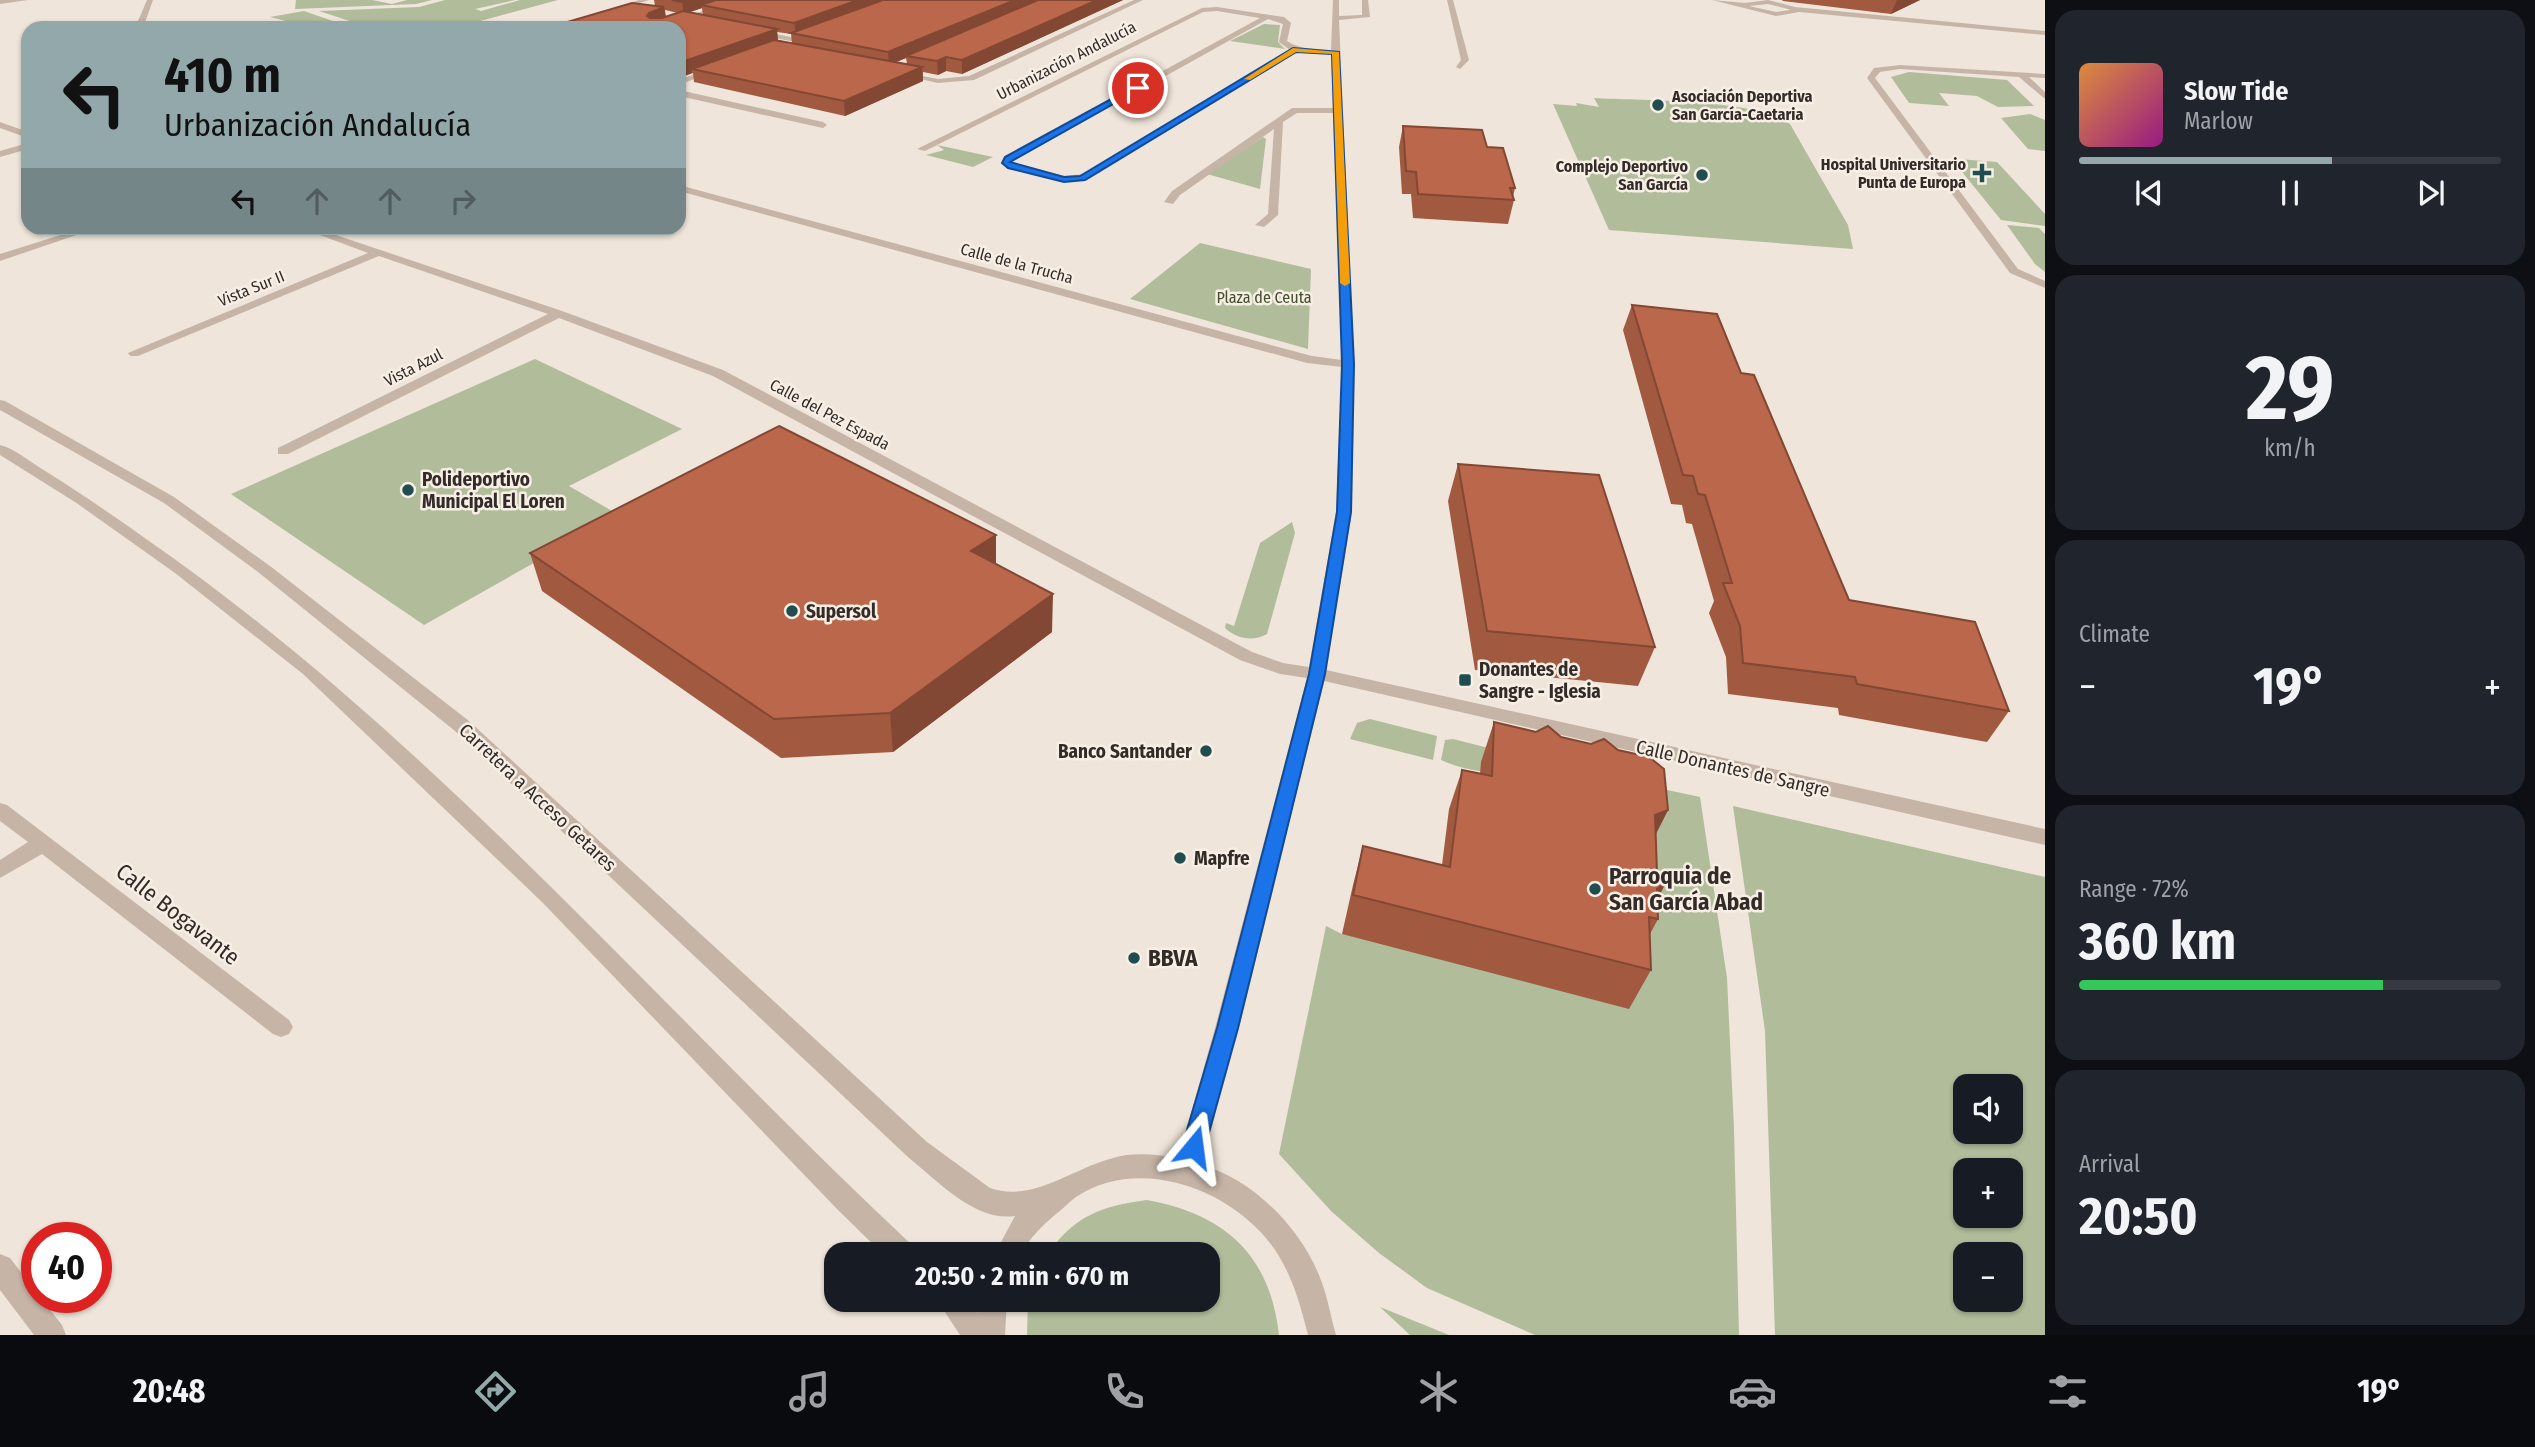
<!DOCTYPE html>
<html lang="en">
<head>
<meta charset="utf-8">
<style>
  body { margin:0; font-family:"Fira Sans Condensed",sans-serif; background:#20242c; color:#f1f3f6; height:100vh; display:flex; flex-direction:column; font-size:26px; white-space:nowrap }
  * { box-sizing:border-box; margin:0 }
  p { font-size:23px; color:#9ea1a6 }
  .icon { flex:none; width:38px; height:38px; fill:none; stroke:currentColor; stroke-width:2; stroke-linecap:round; stroke-linejoin:round }
  .map { position:relative; flex:1; overflow:hidden }
  .drawer { display:flex; flex-direction:column; gap:10px; padding:10px; background:#0d0f14; width:490px }
  .drawer>* { flex:none }
  .guide { position:absolute; left:21px; top:21px; width:665px; height:214px; border-radius:21px; box-shadow:0 2px 5px #0004; background:#93a8ab; color:#111; overflow:hidden }
  .fabs { position:absolute; left:1953px; top:1074px; display:grid; gap:14px }
  .fabs a { display:grid; place-items:center; width:70px; height:70px; border-radius:14px; background:#171b24; box-shadow:0 2px 5px #0004; font-size:35px }
  .speed { position:absolute; left:21px; top:1222px; display:flex; gap:14px; font-size:35px; font-weight:700; text-align:center }
  .speed>* { display:grid; place-content:center; width:91px; height:91px; border-radius:50%; background:#171b24; box-shadow:0 2px 5px #0004; line-height:1 }
  .speed .limit { border:10px solid #d22; background:#fff; color:#111 }
  .pin { position:absolute; display:grid; place-items:center; width:60px; height:60px; color:#fff; margin:-30px; border:4px solid #fff; border-radius:50%; box-shadow:0 2px 7px #0007 }
  .me { position:absolute; width:77px; margin:-38px; rotate:16deg; stroke-linejoin:round; filter:drop-shadow(0 0 5px #0008) }
  .turn { display:flex; align-items:center; gap:24px; height:147px; padding:0 28px; font-size:32px }
  .turn .icon { width:91px; height:91px; stroke-width:2.5 }
  .turn b { display:block; font-size:49px; line-height:60px }
  .lanes { display:flex; align-items:center; height:66px; padding:0 28px; background:#0003; justify-content:center; gap:35px; direction:ltr }
  .lanes .off { opacity:.35 }
  .big { font-size:52px; font-weight:700; line-height:1.1 }
  .drawer .tile { flex:1; display:flex; flex-direction:column; justify-content:center; gap:10px; min-width:0; padding:0 24px; border-radius:21px; background:#20242c }
  .drawer .dial { align-items:center; gap:0 }
  .dial b { font-size:91px; line-height:1 }
  .song { display:flex; align-items:center; gap:21px }
  .cover { width:84px; height:84px; border-radius:10px; background:linear-gradient(135deg,hsl(30 70% 55%),hsl(310 70% 35%)) }
  .played { height:7px; border-radius:4px; background:linear-gradient(90deg,#93a8ab 60%,#363941 60%) }
  .keys { display:flex; justify-content:space-around; direction:ltr }
  .heat { display:flex; justify-content:space-between; align-items:center; font-size:38px; direction:ltr }
  .charge { height:10px; border-radius:5px; background:linear-gradient(90deg,#34c759 72%,#363941 0) }
  .trip { position:absolute; left:824px; top:1242px; width:396px; height:70px; border-radius:21px; background:#171b24; box-shadow:0 2px 5px #0004; font-weight:700; line-height:70px; text-align:center }
  .tabs { display:flex; height:112px; justify-content:space-around; align-items:center; background:#090b0e; color:#9ea1a6 }
  .tabs .icon { width:49px; height:49px }
  .tabs .on { color:#93a8ab }
  .tabs b { font-size:32px; color:#f1f3f6 }
  main { display:flex; flex:1; min-height:0 }
  .map>svg:first-child { display:block }
  .green { fill:#b1bc9b; fill-rule:evenodd }
  .lines { fill:none; stroke-linecap:round; stroke-linejoin:round }
  .minor { fill:#c6b5a7; fill-rule:evenodd }
  .wall { fill:#a15940; fill-rule:evenodd }
  .shaded-wall { fill:#834834 }
  .building { fill:#bb674b; stroke:#834834; stroke-width:2 }
  .route { fill:#1a73e8; stroke:#114b97; stroke-width:2 }
  .slow { fill:#f59e0b }
  .poi-dot { fill:#204d50; stroke:#f7efe5; stroke-width:2.5 }
  .labels { text-anchor:middle; stroke-width:5; stroke-linejoin:round; paint-order:stroke }
  .far-street-label { font-size:16px; fill:#332b27; stroke:#f7efe5 }
  .far-poi-label { font-size:16px; font-weight:bold; fill:#332b27; stroke:#f7efe5; text-anchor:end }
  .far-park-label { font-size:16px; fill:#424f2d; stroke:#f7efe5 }
  .poi-label { font-size:19px; font-weight:bold; fill:#332b27; stroke:#f7efe5; text-anchor:start }
  .street-label { font-size:19px; fill:#332b27; stroke:#f7efe5 }
  .near-poi-label { font-size:23px; font-weight:bold; fill:#332b27; stroke:#f7efe5; text-anchor:start }
  .near-street-label { font-size:23px; fill:#332b27; stroke:#f7efe5 }
</style>
</head>
<body>
<main>
<div class="map">
<svg width="2045" height="1335" viewBox="0 0 2045 1335">
  <rect width="100%" height="100%" fill="#efe5da"/>
  <path class="green" d="M 296,0 L 372,0 L 392,4 L 407,0 L 432,0 L 416,4 L 295,9 Z
    M 445,0 L 515,0 L 475,9 L 481,11 L 520,0 L 558,0 L 454,28 L 371,28 L 319,11 L 419,7 Z
    M 304,11 L 353,28 L 313,28 L 270,17 Z
    M 1264,24 L 1280,25 L 1278,42 L 1285,49 L 1230,41 Z
    M 1909,72 L 2007,80 L 2034,106 L 1998,107 L 1977,96 L 1939,93 L 1949,106 L 1909,103 L 1891,77 Z
    M 1594,98 C 1642,101 1753,98 1790,124 L 1848,225 L 1853,249 L 1609,230 L 1553,104 L 1577,106 L 1576,103 L 1599,107 Z
    M 2030,114 L 2045,120 L 2045,151 L 2028,149 L 2001,118 Z
    M 1263,137 L 1266,139 L 1260,189 L 1207,174 Z
    M 937,145 L 993,157 L 973,167 L 926,155 L 944,150 Z
    M 1958,159 L 1997,162 L 2045,214 L 2045,226 L 2001,220 L 1954,162 L 1960,163 Z
    M 2007,225 L 2039,228 L 2045,234 L 2045,272 L 2035,264 Z
    M 1200,243 L 1311,269 L 1308,349 L 1130,299 Z
    M 535,359 L 682,429 L 569,486 L 619,515 L 424,625 L 231,494 Z
    M 1292,522 L 1295,533 L 1267,634 C 1253,642 1237,639 1225,628 L 1226,623 L 1234,626 L 1260,543 Z
    M 1370,719 L 1437,736 L 1433,760 L 1350,739 L 1357,723 Z
    M 1453,739 L 1592,774 C 1546,773 1483,780 1441,760 L 1445,740 Z
    M 1611,778 L 1700,797 L 1727,978 L 1734,1129 L 1739,1335 L 1535,1335 L 1427,1288 L 1379,1253 L 1331,1211 L 1279,1154 L 1326,926 L 1342,934 Z
    M 1733,806 L 2045,877 L 2045,1335 L 1775,1335 L 1765,1031 ZM 1965,1087 L 2011,1087 L 2011,1132 L 1965,1132 ZM 1965,1171 L 2011,1171 L 2011,1216 L 1965,1216 ZM 1965,1255 L 2011,1255 L 2011,1300 L 1965,1300 Z
    M 1147,1200 C 1224,1214 1270,1254 1279,1335 L 1027,1335 L 1028,1300 L 1208,1300 L 1208,1255 L 1047,1255 C 1074,1216 1101,1206 1147,1200 Z
    M 1380,1307 L 1449,1335 L 1410,1335 Z"/>
  <g class="lines">
    <path class="minor" d="M 0,0 L 28,0 L 0,4 Z
      M 147,0 L 153,0 L 143,28 L 135,28 Z
      M 639,0 L 649,0 L 612,12 L 608,10 Z
      M 736,0 L 746,0 L 663,28 L 652,28 Z
      M 1134,0 L 1143,0 L 974,80 L 938,83 L 898,74 L 902,72 L 938,79 L 969,76 Z
      M 1333,0 L 1339,0 L 1339,16 L 1362,15 L 1362,0 L 1368,0 L 1370,17 L 1339,20 L 1354,364 L 1352,512 L 1326,670 L 2045,829 L 2045,845 L 1324,681 L 1239,1028 L 1201,1165 C 1254,1179 1304,1231 1322,1283 C 1328,1299 1331,1318 1336,1335 L 1308,1335 C 1300,1304 1293,1277 1275,1250 C 1235,1191 1141,1154 1076,1197 C 1069,1202 1063,1209 1056,1214 C 1041,1227 1030,1237 1021,1255 L 994,1255 L 1015,1216 C 975,1222 938,1181 909,1158 L 455,731 L 258,572 L 164,503 L 0,410 L 0,400 L 5,401 L 174,497 L 270,566 L 469,721 L 927,1142 L 990,1188 C 1033,1203 1073,1168 1113,1158 C 1132,1152 1159,1154 1178,1159 L 1215,1028 L 1307,678 L 1280,674 L 1240,660 L 713,376 L 559,318 L 288,454 L 278,454 L 278,448 L 548,314 L 379,256 L 138,356 L 130,356 L 128,353 L 368,253 L 301,228 L 315,228 L 562,311 L 723,370 L 1252,652 L 1283,663 L 1309,667 L 1336,512 L 1342,367 L 1307,363 L 679,191 L 679,185 L 1312,356 L 1342,360 L 1333,113 L 1297,113 L 1283,122 L 1278,215 L 1264,227 L 1255,225 L 1268,214 L 1274,129 L 1180,195 L 1173,204 L 1164,202 L 1172,191 L 1292,108 L 1333,108 L 1331,54 L 1298,52 L 1089,179 L 1064,182 L 1008,168 L 1001,163 L 1005,157 L 1260,18 L 1217,11 L 1203,12 L 925,151 L 917,149 L 1202,8 L 1217,7 L 1284,17 L 1291,23 L 1287,41 C 1301,50 1315,49 1331,50 ZM 1268,19 L 1283,24 L 1279,42 L 1290,50 L 1084,174 L 1064,176 L 1011,162 Z
      M 1447,0 L 1453,0 L 1469,60 L 1460,69 L 1456,67 L 1461,60 Z
      M 1712,0 L 1745,3 L 1768,0 L 1795,7 L 2045,31 L 2045,35 L 1799,12 L 1776,16 ZM 1768,4 L 1788,9 L 1790,10 L 1776,12 L 1749,6 Z
      M 755,30 L 796,38 L 800,40 L 796,42 L 752,34 Z
      M 1900,65 L 2045,74 L 2045,78 L 2029,77 L 2045,92 L 2045,99 L 2019,77 L 1900,69 L 1880,72 L 1875,78 L 2018,269 L 2045,281 L 2045,288 L 2010,273 L 1867,78 L 1874,68 Z
      M 713,67 L 720,69 L 679,85 L 679,80 Z
      M 679,90 L 823,122 L 827,125 L 823,128 L 679,96 Z
      M 0,122 L 28,132 L 28,138 L 0,128 Z
      M 28,143 L 28,149 L 0,157 L 0,151 Z
      M 83,228 L 97,228 L 0,261 L 0,254 Z
      M 0,445 C 15,449 29,461 42,469 C 79,492 114,516 149,541 C 435,740 660,1009 913,1246 L 917,1255 L 884,1255 L 838,1210 L 542,902 L 303,674 L 175,573 L 75,502 L 0,455 Z
      M 0,803 L 7,805 L 289,1020 L 293,1027 L 289,1034 L 281,1037 L 273,1034 L 42,854 L 0,878 L 0,860 L 28,842 L 0,821 Z
      M 0,1254 L 10,1258 L 37,1293 L 37,1297 L 40,1297 L 62,1325 L 66,1335 L 34,1335 L 0,1290 Z
      M 937,1300 L 969,1300 L 978,1313 L 979,1300 L 1007,1300 L 1005,1335 L 960,1335 Z"/>
  </g>
  <path class="wall" d="M 654,0 L 1123,0 L 962,74 L 946,71 L 938,75 L 923,72 L 923,81 L 845,116 L 694,82 L 693,73 L 679,28 L 547,28 L 655,6 ZM 702,8 L 703,15 L 690,12 ZM 665,10 L 678,13 L 666,17 ZM 777,32 L 791,34 L 792,43 L 778,40 ZM 906,58 L 907,64 L 896,62 Z
    M 1782,0 L 1920,0 L 1891,14 L 1783,1 Z
    M 1403,126 L 1487,147 L 1515,188 L 1513,197 L 1514,200 L 1508,224 L 1413,218 L 1411,194 L 1402,194 L 1399,147 Z
    M 1632,305 L 1741,373 L 1849,600 L 2009,711 L 1987,742 L 1839,715 L 1838,708 L 1728,694 L 1726,657 L 1709,613 L 1714,601 L 1692,524 L 1686,523 L 1682,505 L 1671,504 L 1623,330 Z
    M 1458,464 L 1655,647 L 1638,686 L 1475,670 L 1448,501 Z
    M 996,535 L 996,564 L 1052,632 L 893,752 L 781,758 L 542,591 L 530,553 Z
    M 1494,722 L 1561,737 L 1668,810 L 1656,834 L 1657,873 L 1666,882 L 1658,899 L 1658,919 L 1649,936 L 1651,970 L 1629,1009 L 1342,934 L 1353,885 L 1363,846 L 1442,865 L 1449,809 L 1462,770 L 1480,774 L 1481,762 Z"/>
  <path class="shaded-wall" d="M 688,0 L 728,0 L 701,5 L 702,8 L 684,14 L 682,2 Z
    M 858,0 L 892,0 L 796,34 L 794,23 Z
    M 1015,0 L 1044,0 L 906,56 L 906,58 L 889,65 L 888,52 Z
    M 1097,0 L 1123,0 L 962,74 L 962,60 Z
    M 1897,0 L 1920,0 L 1891,14 Z
    M 664,7 L 666,20 L 651,26 L 647,16 L 649,13 Z
    M 777,29 L 778,42 L 692,69 L 693,73 L 679,78 L 679,63 Z
    M 946,57 L 946,71 L 938,75 L 937,61 Z
    M 922,67 L 923,81 L 845,116 L 844,101 Z
    M 996,535 L 996,573 L 971,551 Z
    M 1053,594 L 1052,632 L 893,752 L 890,713 Z
    M 1668,810 L 1648,849 L 1655,815 Z
    M 1666,882 L 1646,922 L 1657,889 Z"/>
  <path class="building" d="M 672,0 L 688,0 L 682,2 Z
    M 716,0 L 858,0 L 794,23 L 701,5 Z
    M 883,0 L 1015,0 L 888,52 L 791,33 Z
    M 1038,0 L 1097,0 L 962,60 L 946,57 L 937,61 L 906,56 Z
    M 632,3 L 664,7 L 649,13 L 647,16 L 650,18 L 662,18 L 683,11 L 777,29 L 679,63 L 679,28 L 547,28 Z
    M 774,40 L 922,67 L 844,101 L 692,69 Z
    M 1403,126 L 1482,130 L 1487,147 L 1503,148 L 1515,188 L 1510,188 L 1514,200 L 1418,194 L 1416,172 L 1406,171 Z
    M 1632,305 L 1717,314 L 1741,373 L 1754,375 L 1849,600 L 1975,622 L 2009,711 L 1857,684 L 1855,677 L 1743,663 L 1740,626 L 1723,583 L 1732,583 L 1705,495 L 1698,494 L 1693,476 L 1683,475 Z
    M 779,426 L 996,535 L 971,551 L 1053,594 L 890,713 L 774,719 L 530,553 Z
    M 1458,464 L 1599,475 L 1655,647 L 1487,631 Z
    M 1494,722 L 1536,732 L 1548,726 L 1561,737 L 1591,744 L 1604,739 L 1618,750 L 1649,757 L 1664,769 L 1668,810 L 1655,815 L 1657,873 L 1666,882 L 1657,889 L 1658,919 L 1649,917 L 1651,970 L 1353,895 L 1363,846 L 1450,867 L 1462,770 L 1492,776 Z"/>
  <path class="route" d="M 1293,48 L 1339,52 L 1354,364 L 1351,512 L 1325,674 L 1238,1028 L 1205,1147 L 1202,1155 L 1194,1158 L 1186,1155 L 1182,1147 L 1217,1028 L 1309,674 L 1337,512 L 1342,364 L 1332,54 L 1296,52 L 1085,180 L 1064,182 L 1008,168 L 1002,163 L 1005,157 L 1135,86 L 1140,86 L 1140,89 L 1010,162 L 1064,177 L 1080,176 Z"/>
  <path class="slow" d="M 1293,48 L 1339,52 L 1350,283 L 1345,286 L 1340,283 L 1332,54 L 1296,52 L 1250,80 L 1244,79 Z"/>
  <g class="poi-dot">
    <circle cx="1658" cy="105" r="7"/>
    <path d="M1978.5 162.5h7v7h7v7h-7v7h-7v-7h-7v-7h7z"/>
    <circle cx="1702" cy="175" r="7"/>
    <circle cx="408" cy="490" r="7"/>
    <circle cx="792" cy="611" r="7"/>
    <rect x="1458" y="673" width="14" height="14" rx="3.5"/>
    <circle cx="1206" cy="751" r="7"/>
    <circle cx="1180" cy="858" r="7"/>
    <circle cx="1595" cy="889" r="7"/>
    <circle cx="1134" cy="958" r="7"/>
  </g>
  <g class="labels">
    <g class="far-street-label">
      <text transform="translate(1066 60) rotate(-27)" y="6">Urbanización Andalucía</text>
      <text transform="translate(1017 263) rotate(15)" y="6">Calle de la Trucha</text>
      <text transform="translate(251 288) rotate(-22)" y="6">Vista Sur II</text>
      <text transform="translate(413 367) rotate(-27)" y="6">Vista Azul</text>
      <text transform="translate(830 414) rotate(28)" y="6">Calle del Pez Espada</text>
    </g>
    <g class="far-poi-label">
      <text x="1672" y="102" text-anchor="start">Asociación Deportiva<tspan x="1672" dy="18">San García-Caetaria</tspan></text>
      <text x="1966" y="170">Hospital Universitario<tspan x="1966" dy="18">Punta de Europa</tspan></text>
      <text x="1688" y="172">Complejo Deportivo<tspan x="1688" dy="18">San García</tspan></text>
    </g>
    <g class="far-park-label">
      <text x="1264" y="303">Plaza de Ceuta</text>
    </g>
    <g class="poi-label">
      <text x="422" y="486">Polideportivo<tspan x="422" dy="22">Municipal El Loren</tspan></text>
      <text x="806" y="618">Supersol</text>
      <text x="1479" y="676">Donantes de<tspan x="1479" dy="22">Sangre - Iglesia</tspan></text>
      <text x="1192" y="758" text-anchor="end">Banco Santander</text>
      <text x="1194" y="865">Mapfre</text>
    </g>
    <g class="street-label">
      <text transform="translate(1733 768) rotate(13)" y="7">Calle Donantes de Sangre</text>
      <text transform="translate(538 797) rotate(43)" y="7">Carretera a Acceso Getares</text>
    </g>
    <g class="near-poi-label">
      <text x="1609" y="884">Parroquia de<tspan x="1609" dy="26">San García Abad</tspan></text>
      <text x="1148" y="966">BBVA</text>
    </g>
    <g class="near-street-label">
      <text transform="translate(178 914) rotate(38)" y="8">Calle Bogavante</text>
    </g>
  </g>
</svg>
<div class="fabs">
<a><svg class="icon" aria-label="sound" viewBox="0 0 24 24"><path d="M4 9h4l5-4v14l-5-4H4zM17 9q2 3 0 6"/></svg></a>
<a>+</a>
<a>−</a>
</div>
<div class="speed"><div class="limit">40</div></div>
<div class="pin" style="left:1138px;top:88px;background:#d93025"><svg class="icon" aria-label="arrive" viewBox="0 0 24 24"><path d="M6 21V4h12l-3 4 3 4H6"/></svg></div>
<svg class="me" style="left:1194px;top:1147px" viewBox="-20 -20 40 40"><path d="M0-17L14 15 0 8-14 15z" fill="#1a73e8" stroke="#fff" stroke-width="4"/></svg>
<div class="trip">20:50 · 2 min · 670 m</div>
<div class="guide">
<div class="turn"><svg class="icon" aria-label="left" viewBox="0 0 24 24"><path d="M17 20v-9H6M10 6l-5 5 5 5"/></svg><div><b>410 m</b>Urbanización Andalucía</div></div>
<div class="lanes"><svg class="icon" aria-label="left" viewBox="0 0 24 24"><path d="M17 20v-9H6M10 6l-5 5 5 5"/></svg><svg class="icon off" aria-label="ahead" viewBox="0 0 24 24"><path d="M12 20V5M6 11l6-6 6 6"/></svg><svg class="icon off" aria-label="ahead" viewBox="0 0 24 24"><path d="M12 20V5M6 11l6-6 6 6"/></svg><svg class="icon off" aria-label="right" viewBox="0 0 24 24"><path d="M7 20v-9h11M14 6l5 5-5 5"/></svg></div>
</div>
</div>
<section class="drawer">
<div class="tile">
<div class="song"><i class="cover"></i><div><b>Slow Tide</b><p>Marlow</p></div></div>
<div class="played"></div>
<div class="keys"><svg class="icon" aria-label="previous" viewBox="0 0 24 24"><path d="M18 5L8 12l10 7zM5 5v14"/></svg><svg class="icon" aria-label="pause" viewBox="0 0 24 24"><path d="M8 5v14M16 5v14"/></svg><svg class="icon" aria-label="next" viewBox="0 0 24 24"><path d="M6 5l10 7-10 7zM19 5v14"/></svg></div>
</div>
<div class="tile dial"><b>29</b><p>km/h</p></div>
<div class="tile"><p>Climate</p>
<div class="heat"><a>−</a><b class="big">19°</b><a>+</a></div>
</div>
<div class="tile"><p>Range · 72%</p><b class="big">360 km</b><div class="charge"></div></div>
<div class="tile"><p>Arrival</p><b class="big">20:50</b></div>
</section>
</main>
<nav class="tabs">
<b>20:48</b>
<svg class="icon on" aria-label="directions" viewBox="0 0 24 24"><path d="M12 3l9 9-9 9-9-9zM9 14v-3h6M13 9l2 2-2 2"/></svg>
<svg class="icon" aria-label="music" viewBox="0 0 24 24"><path d="M9 18V5l10-2v13"/><circle cx="6" cy="18" r="3"/><circle cx="16" cy="16" r="3"/></svg>
<svg class="icon" aria-label="phone" viewBox="0 0 24 24"><path d="M5 4h4l2 5-3 2q2 4 5 5l2-3 5 2v4C11 20 4 13 5 4z"/></svg>
<svg class="icon" aria-label="climate" viewBox="0 0 24 24"><path d="M12 3v18M4 7l16 10M4 17L20 7"/></svg>
<svg class="icon" aria-label="car" viewBox="0 0 24 24"><path d="M5 17H2v-5l4-1 3-4h7l3 4 3 1v5h-3M9 17h6M6 11h13"/><circle cx="7" cy="17" r="2"/><circle cx="17" cy="17" r="2"/></svg>
<svg class="icon" aria-label="filters" viewBox="0 0 24 24"><path d="M4 7h16M4 17h16"/><circle cx="9" cy="7" r="2"/><circle cx="15" cy="17" r="2"/></svg>
<b>19°</b>
</nav>
</body>
</html>
